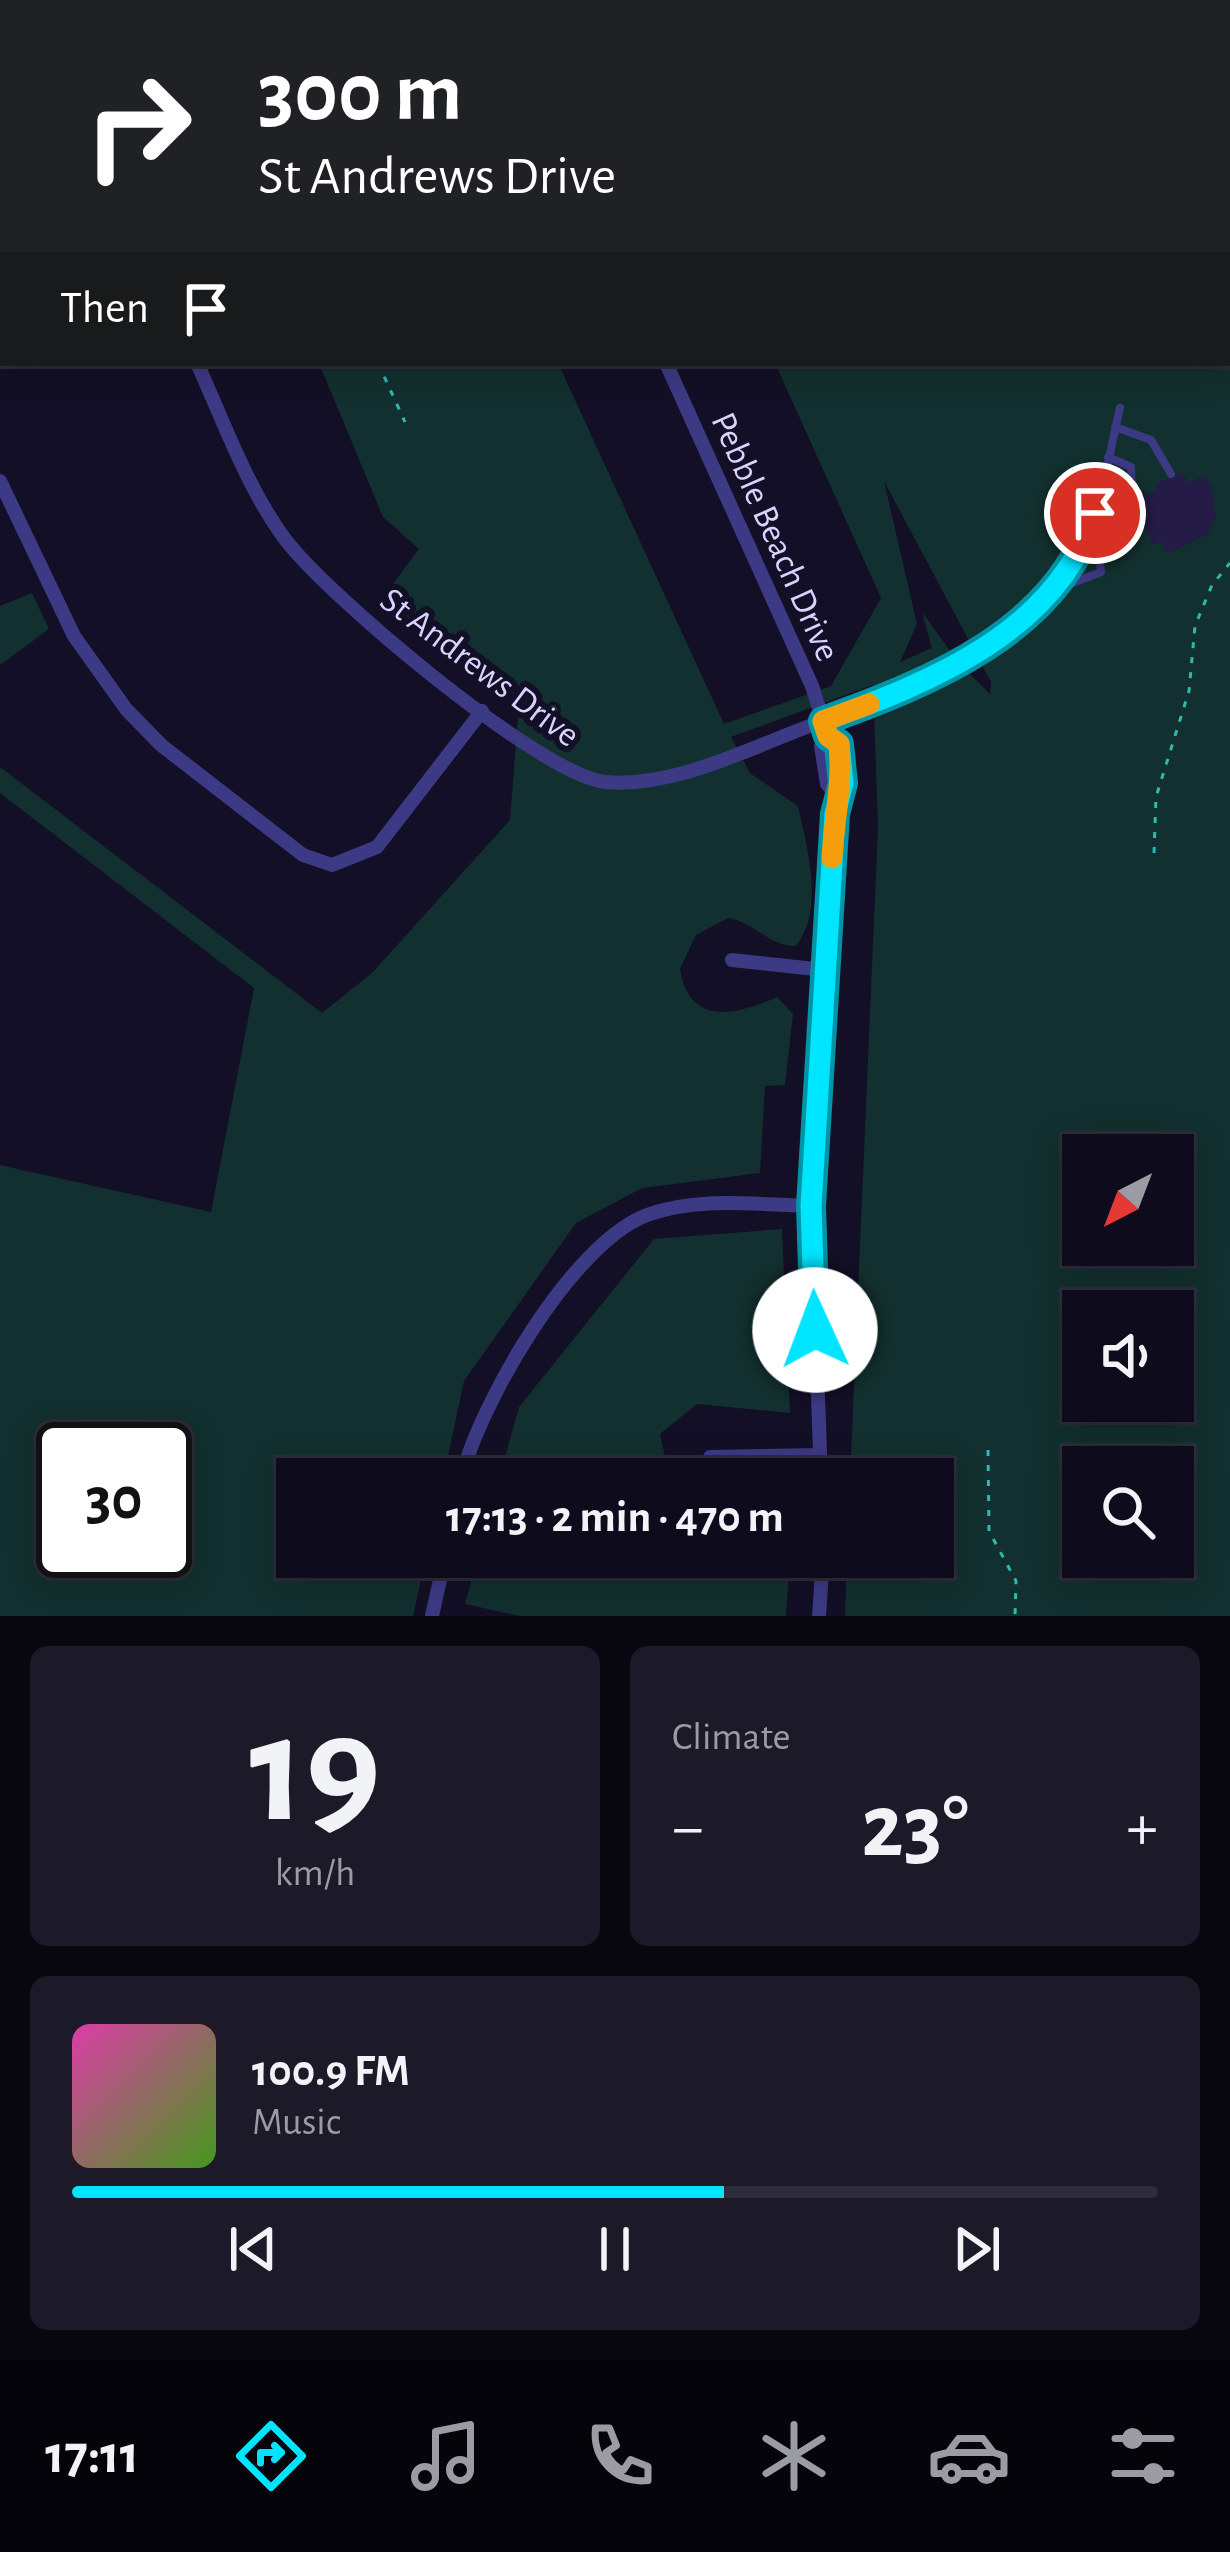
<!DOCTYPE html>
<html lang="en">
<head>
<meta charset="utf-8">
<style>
  body { margin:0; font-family:"Alegreya Sans",sans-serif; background:#1c1929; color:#f1f3f6; height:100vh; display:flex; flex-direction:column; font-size:45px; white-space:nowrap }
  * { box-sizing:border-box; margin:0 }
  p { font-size:39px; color:#9b9ba3 }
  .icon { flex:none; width:66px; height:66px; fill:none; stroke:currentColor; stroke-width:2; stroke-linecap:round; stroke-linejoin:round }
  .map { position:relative; height:1616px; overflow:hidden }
  .details { display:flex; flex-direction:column; gap:30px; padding:30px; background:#08060f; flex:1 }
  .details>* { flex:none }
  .hud { position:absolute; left:0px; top:0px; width:1230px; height:366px; box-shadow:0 6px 30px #0003,0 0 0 3px #2e2b3b; background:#202124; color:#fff; overflow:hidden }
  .needle { width:78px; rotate:222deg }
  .buttons { position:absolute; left:1062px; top:1134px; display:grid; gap:24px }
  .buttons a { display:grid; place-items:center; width:132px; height:132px; border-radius:0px; background:#0e0b1c; box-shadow:0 6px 30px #0003,0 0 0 3px #2e2b3b; font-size:60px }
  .speed { position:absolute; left:36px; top:1422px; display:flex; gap:24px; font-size:60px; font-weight:700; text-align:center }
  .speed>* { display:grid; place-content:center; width:156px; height:156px; border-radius:50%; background:#0e0b1c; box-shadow:0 6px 30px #0003,0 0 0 3px #2e2b3b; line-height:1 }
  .speed .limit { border:6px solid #111; border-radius:18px; background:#fff; color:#111 }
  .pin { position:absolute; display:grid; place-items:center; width:102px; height:102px; color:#fff; margin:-51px; border:6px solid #fff; border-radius:50%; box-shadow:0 3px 12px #0007 }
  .me { position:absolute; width:132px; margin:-66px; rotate:358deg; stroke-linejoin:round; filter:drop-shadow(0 0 9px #0008) }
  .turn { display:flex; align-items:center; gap:42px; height:252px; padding:0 60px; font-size:54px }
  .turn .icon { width:156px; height:156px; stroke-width:2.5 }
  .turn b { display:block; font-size:84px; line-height:102px }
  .then { display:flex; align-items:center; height:114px; padding:0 60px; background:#0003; gap:24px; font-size:45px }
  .big { font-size:90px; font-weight:700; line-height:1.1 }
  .details .card { flex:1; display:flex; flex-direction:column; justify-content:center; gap:18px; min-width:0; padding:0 42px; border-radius:18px; background:#1c1929 }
  .details .dial { align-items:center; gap:0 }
  .dial b { font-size:156px; line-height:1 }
  .song { display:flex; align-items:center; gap:36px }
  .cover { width:144px; height:144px; border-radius:18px; background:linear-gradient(135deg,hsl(320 70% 55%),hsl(100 70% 35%)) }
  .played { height:12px; border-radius:6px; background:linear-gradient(90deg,#00e5ff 60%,#2e2b3b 60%) }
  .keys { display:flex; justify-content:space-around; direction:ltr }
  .heat { display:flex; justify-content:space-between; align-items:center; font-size:66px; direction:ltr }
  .details .tiles { flex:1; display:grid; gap:30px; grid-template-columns:1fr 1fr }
  .card:last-child { grid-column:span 2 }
  .trip { position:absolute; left:276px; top:1458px; width:678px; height:120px; border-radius:0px; background:#0e0b1c; box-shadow:0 6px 30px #0003,0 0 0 3px #2e2b3b; font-weight:700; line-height:120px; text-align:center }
  .tabs { display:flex; height:192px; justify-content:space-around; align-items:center; background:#06040b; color:#9b9ba3 }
  .tabs .icon { width:84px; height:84px }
  .tabs .current { color:#00e5ff }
  .tabs b { font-size:54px; color:#f1f3f6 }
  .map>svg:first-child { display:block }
  .green { fill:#12302f; fill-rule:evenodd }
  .building { fill:#241b47 }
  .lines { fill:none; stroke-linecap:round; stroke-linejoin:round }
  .path { stroke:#2fb8b0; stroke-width:3; stroke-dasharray:6 9; stroke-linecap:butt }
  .service { stroke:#3d3a85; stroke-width:8 }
  .minor { stroke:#3d3a85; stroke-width:14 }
  .route-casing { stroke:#0095a6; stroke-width:30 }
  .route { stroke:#00e5ff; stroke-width:21 }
  .slow { stroke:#f59e0b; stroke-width:21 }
  .labels { text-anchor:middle; stroke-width:12; stroke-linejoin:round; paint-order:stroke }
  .street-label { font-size:36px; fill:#d9d4ff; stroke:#130f26 }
</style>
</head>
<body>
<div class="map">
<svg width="1230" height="1616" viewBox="0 0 1230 1616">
  <rect width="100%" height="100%" fill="#130f26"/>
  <path class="green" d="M 739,0 L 1230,0 L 1230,1616 L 845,1616 L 847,1557 L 933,1557 L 933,1479 L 850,1479 L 878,826 L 873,685 L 731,737 L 750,773 L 798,806 C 807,847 825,909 796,946 C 771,947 754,922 728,918 L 696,935 L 680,969 C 689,1027 737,1015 777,997 L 793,1014 L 785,1085 L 765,1086 L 760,1173 L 642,1188 L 576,1223 L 464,1381 L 443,1479 L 297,1479 L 297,1557 L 426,1557 L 413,1616 L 0,1616 L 0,1165 L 211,1212 L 254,988 L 0,793 L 0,767 L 322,1013 L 372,973 L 510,820 L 519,705 L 381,600 L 419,549 L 383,517 L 319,363 L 558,363 L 724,724 L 831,686 L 881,598 L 775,363 L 1227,363 L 1227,3 ZM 884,481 L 991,682 L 990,694 L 958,662 L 922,612 L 932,648 L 900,662 L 917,624 ZM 1083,1155 L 1173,1155 L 1173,1245 L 1083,1245 ZM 1083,1311 L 1173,1311 L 1173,1401 L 1083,1401 ZM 63,1449 L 165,1449 L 165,1551 L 63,1551 ZM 1083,1467 L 1173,1467 L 1173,1557 L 1083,1557 Z
    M 32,593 L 49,629 L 0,665 L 0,606 Z
    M 782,1229 L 790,1413 L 697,1404 L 660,1434 L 670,1479 L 499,1479 L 519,1407 L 654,1239 Z
    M 478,1557 L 790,1557 L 786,1616 L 520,1616 L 465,1604 Z"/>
  <path class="building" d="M 1183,472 L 1188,483 L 1204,476 L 1211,485 L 1216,517 L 1208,534 L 1167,554 L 1162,541 L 1152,545 L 1141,517 L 1148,515 L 1144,505 L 1125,497 L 1129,486 L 1148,494 L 1157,490 L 1155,484 Z"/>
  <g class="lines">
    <path class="path" d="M 274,3 L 275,0
      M 378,363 L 405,422
      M 1154,853 L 1156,797 L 1189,691 L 1195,626 L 1212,585 L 1230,563
      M 988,1450 L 989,1531 L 1016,1581 L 1015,1616"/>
    <path class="service" d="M 1115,427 L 1151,440 L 1171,474
      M 1108,457 L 1131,467 L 1132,488
      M 1093,518 L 1118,515 L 1128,498
      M 1055,590 L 1101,572 L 1099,552 L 1085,541
      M 824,720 C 924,684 1043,639 1088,533 C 1104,494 1110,449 1120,408"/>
    <path class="minor" d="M 117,3 L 117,0
      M 571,3 L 571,0
      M 0,160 L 3,160
      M 0,181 L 3,181
      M 197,363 C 223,420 245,483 282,535 C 321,591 540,775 605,782 C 676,789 757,744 823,721
      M 666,363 L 812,686 L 828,736 L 839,744 L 843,783 L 837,796 L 827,784 L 821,746 L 828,736
      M 0,481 L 74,636 L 126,709 L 161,745 L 303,855 L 332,865 L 377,847 L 482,711
      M 732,960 L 824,970
      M 710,1457 L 820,1455
      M 461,1479 C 480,1403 571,1244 647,1215 C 697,1196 758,1205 811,1206
      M 821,1479 L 811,1206 L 837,796
      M 432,1616 L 445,1557
      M 819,1616 L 823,1557"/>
  </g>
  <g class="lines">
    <g class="route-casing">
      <path id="route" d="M 815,1330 L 811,1206 L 835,814 L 843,783 L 839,744 L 828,736 L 823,721 C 931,682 1057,632 1095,513"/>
    </g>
    <use href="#route" class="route"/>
    <path class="slow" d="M 832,858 C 834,819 843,783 839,744 L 828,736 L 823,721 L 869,704"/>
  </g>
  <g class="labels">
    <g class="street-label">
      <text transform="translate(777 536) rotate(66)" y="13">Pebble Beach Drive</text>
      <text transform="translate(481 666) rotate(37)" y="13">St Andrews Drive</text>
    </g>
  </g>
</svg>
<div class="buttons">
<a><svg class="needle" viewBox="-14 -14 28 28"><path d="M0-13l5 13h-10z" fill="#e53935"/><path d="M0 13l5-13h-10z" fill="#9b9ba3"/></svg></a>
<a><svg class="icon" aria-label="sound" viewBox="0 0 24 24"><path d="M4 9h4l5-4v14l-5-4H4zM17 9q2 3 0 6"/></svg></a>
<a><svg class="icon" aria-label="search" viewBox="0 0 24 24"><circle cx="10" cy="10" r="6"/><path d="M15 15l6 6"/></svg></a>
</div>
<div class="speed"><div class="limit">30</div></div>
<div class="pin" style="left:1095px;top:513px;background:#d93025"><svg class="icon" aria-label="arrive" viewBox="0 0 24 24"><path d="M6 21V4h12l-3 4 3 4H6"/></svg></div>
<svg class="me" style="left:815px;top:1330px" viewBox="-20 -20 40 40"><circle r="19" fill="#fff"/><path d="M0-13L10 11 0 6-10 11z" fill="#00e5ff"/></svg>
<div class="trip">17:13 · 2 min · 470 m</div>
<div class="hud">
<div class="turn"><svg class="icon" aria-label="right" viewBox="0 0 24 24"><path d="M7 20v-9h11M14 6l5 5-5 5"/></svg><div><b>300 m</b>St Andrews Drive</div></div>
<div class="then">Then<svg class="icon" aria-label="arrive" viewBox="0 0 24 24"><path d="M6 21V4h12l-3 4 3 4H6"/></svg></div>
</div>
</div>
<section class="details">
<div class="tiles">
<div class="card dial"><b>19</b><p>km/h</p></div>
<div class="card"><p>Climate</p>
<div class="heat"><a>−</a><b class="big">23°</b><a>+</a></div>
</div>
<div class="card">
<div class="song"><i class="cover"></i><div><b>100.9 FM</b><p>Music</p></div></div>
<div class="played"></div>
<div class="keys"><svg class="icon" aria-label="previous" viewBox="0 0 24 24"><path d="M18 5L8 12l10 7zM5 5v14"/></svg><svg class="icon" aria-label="pause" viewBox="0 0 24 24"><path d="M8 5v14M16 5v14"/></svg><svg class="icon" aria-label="next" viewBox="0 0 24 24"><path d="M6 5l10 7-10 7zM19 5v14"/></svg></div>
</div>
</div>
</section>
<nav class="tabs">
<b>17:11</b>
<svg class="icon current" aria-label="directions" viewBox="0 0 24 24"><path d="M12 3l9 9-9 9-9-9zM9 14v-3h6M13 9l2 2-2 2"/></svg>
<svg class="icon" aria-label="music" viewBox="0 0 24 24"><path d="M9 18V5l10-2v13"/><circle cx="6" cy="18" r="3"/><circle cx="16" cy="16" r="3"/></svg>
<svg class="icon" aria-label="phone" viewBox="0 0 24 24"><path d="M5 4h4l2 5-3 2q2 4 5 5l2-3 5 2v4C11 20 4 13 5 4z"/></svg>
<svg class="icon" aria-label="climate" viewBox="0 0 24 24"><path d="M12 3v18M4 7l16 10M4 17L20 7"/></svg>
<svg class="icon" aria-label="car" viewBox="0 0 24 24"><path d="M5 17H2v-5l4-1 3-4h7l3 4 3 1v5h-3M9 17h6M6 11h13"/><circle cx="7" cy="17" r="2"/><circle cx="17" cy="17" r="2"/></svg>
<svg class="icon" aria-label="filters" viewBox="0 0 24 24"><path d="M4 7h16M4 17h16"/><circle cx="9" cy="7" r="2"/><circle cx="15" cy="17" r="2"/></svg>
</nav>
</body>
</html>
